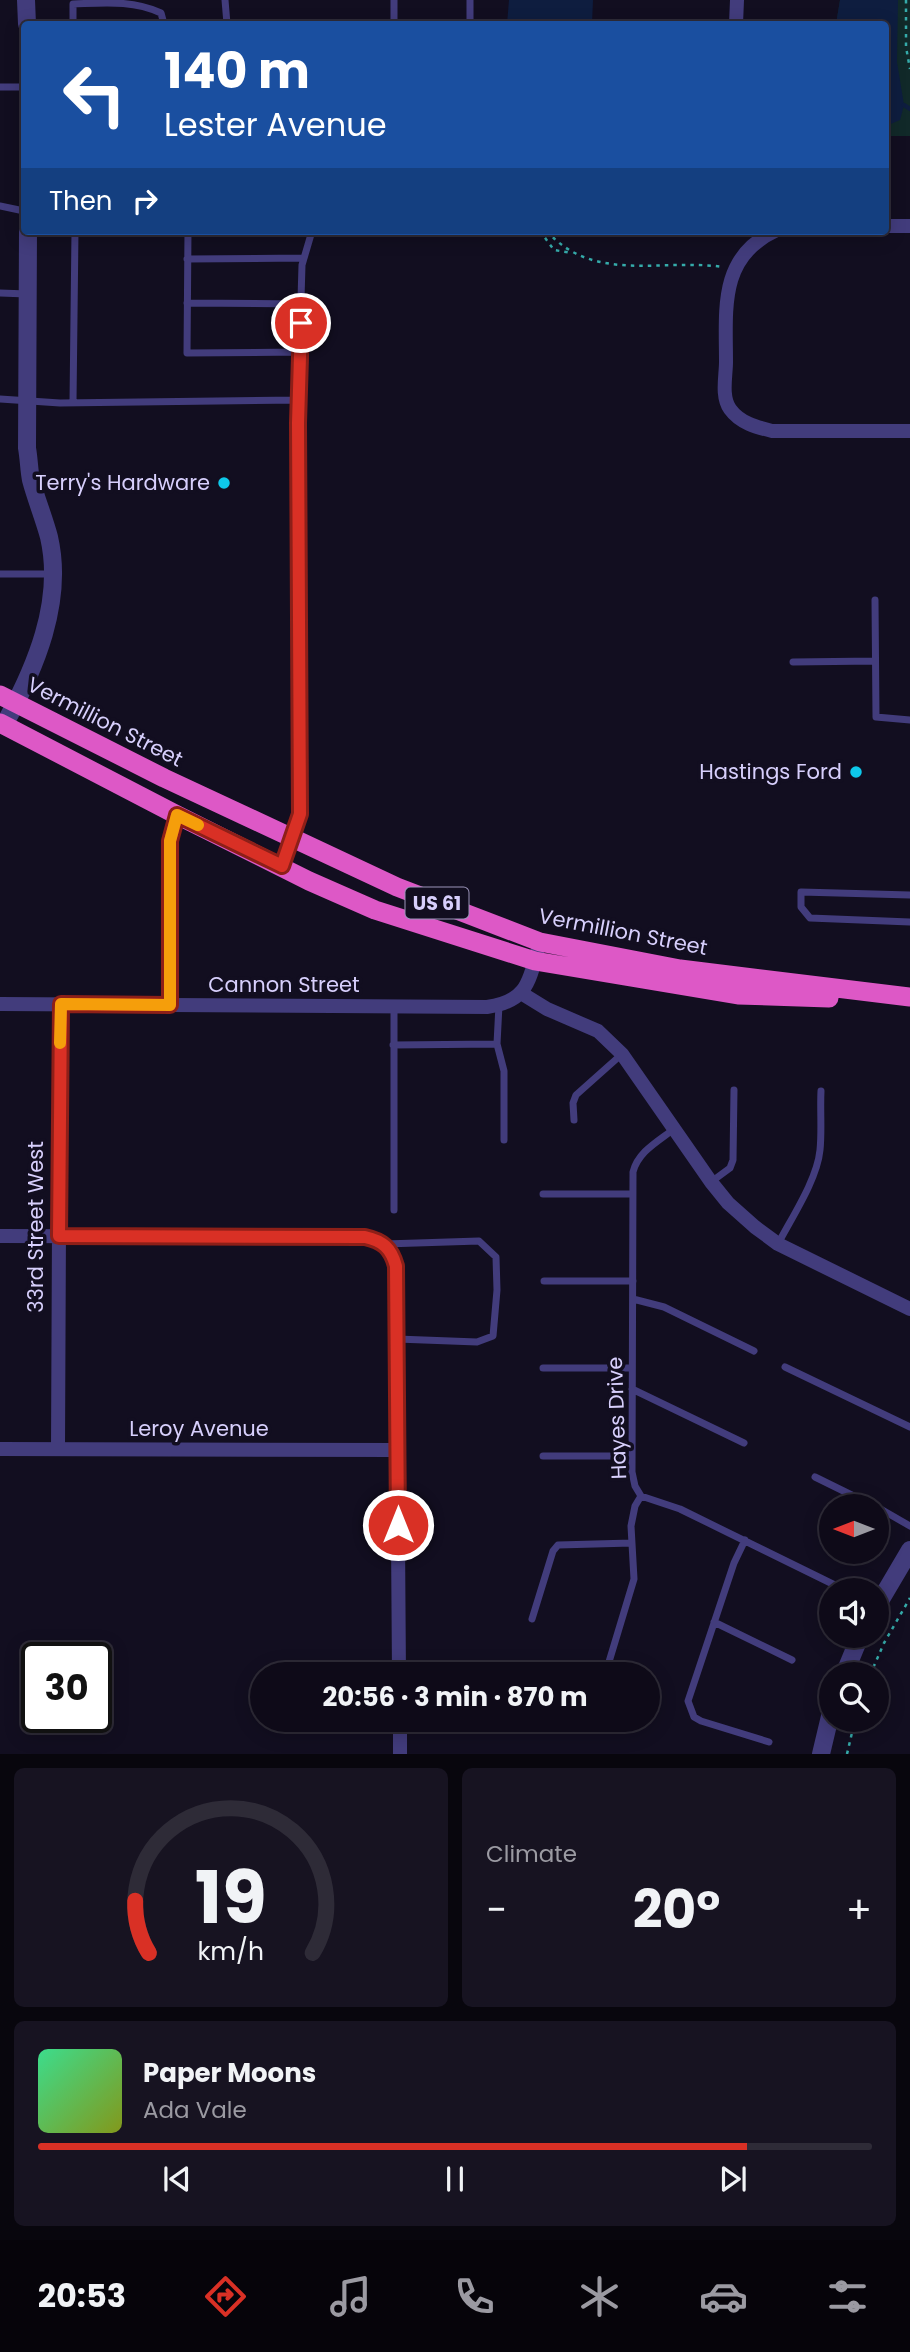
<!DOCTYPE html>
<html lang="en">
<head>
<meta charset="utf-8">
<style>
  body { margin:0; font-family:Poppins,sans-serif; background:#171321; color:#f1f3f6; height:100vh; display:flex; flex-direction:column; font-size:26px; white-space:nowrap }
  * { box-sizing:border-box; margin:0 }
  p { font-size:23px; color:#9b9aa2 }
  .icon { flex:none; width:38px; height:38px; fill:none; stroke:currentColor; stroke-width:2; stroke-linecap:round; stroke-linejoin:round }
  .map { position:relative; height:1754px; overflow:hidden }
  .side { display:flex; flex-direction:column; gap:14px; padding:14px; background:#08060d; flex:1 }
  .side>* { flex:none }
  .hud { position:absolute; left:21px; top:21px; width:868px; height:214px; border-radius:7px; box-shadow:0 4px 18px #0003,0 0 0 2px #2e2b37; background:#1a4fa0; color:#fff; overflow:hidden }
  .needle { width:46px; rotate:270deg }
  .controls { position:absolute; left:819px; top:1494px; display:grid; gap:14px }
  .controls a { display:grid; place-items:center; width:70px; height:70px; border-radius:50%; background:#0e0a18; box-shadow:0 4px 18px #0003,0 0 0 2px #2e2b37; font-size:35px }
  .speed { position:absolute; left:21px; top:1642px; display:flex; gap:14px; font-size:35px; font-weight:700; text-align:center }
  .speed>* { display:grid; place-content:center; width:91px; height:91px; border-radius:50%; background:#0e0a18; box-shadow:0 4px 18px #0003,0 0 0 2px #2e2b37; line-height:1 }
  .speed .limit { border:4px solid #111; border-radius:10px; background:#fff; color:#111 }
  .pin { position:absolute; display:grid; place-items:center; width:60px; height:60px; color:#fff; margin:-30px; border:4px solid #fff; border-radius:50%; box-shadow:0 2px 7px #0007 }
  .me { position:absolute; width:77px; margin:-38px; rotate:0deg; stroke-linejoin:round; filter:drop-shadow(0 0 5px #0008) }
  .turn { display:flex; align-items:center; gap:24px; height:147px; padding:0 28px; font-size:32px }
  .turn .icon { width:91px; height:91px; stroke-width:2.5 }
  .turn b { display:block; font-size:49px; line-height:60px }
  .then { display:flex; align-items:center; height:66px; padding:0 28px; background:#0003; gap:14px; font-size:26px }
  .big { font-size:52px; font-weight:700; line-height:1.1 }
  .side .widget { flex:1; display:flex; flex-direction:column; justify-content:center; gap:10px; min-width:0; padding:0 24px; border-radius:10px; background:#171321 }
  .side .dial { align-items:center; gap:0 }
  .dial svg { height:182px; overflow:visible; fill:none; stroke:#2e2b37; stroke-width:7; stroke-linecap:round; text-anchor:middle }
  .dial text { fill:#f1f3f6; stroke:none }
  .song { display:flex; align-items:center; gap:21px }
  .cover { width:84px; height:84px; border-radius:10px; background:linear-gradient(135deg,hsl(150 70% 55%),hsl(70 70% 35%)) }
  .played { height:7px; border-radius:4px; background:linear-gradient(90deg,#d93025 85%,#2e2b37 85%) }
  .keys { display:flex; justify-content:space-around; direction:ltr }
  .heat { display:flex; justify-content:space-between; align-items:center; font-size:38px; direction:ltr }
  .side .tiles { flex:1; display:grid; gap:14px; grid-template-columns:1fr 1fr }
  .widget:last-child { grid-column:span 2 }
  .trip { position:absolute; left:250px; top:1662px; width:410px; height:70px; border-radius:35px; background:#0e0a18; box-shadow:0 4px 18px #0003,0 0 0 2px #2e2b37; font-weight:700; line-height:70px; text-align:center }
  .tab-bar { display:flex; height:112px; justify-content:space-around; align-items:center; background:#06040a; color:#9b9aa2 }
  .tab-bar .icon { width:49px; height:49px }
  .tab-bar .selected { color:#d93025 }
  .tab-bar b { font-size:32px; color:#f1f3f6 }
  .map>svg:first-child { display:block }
  .green { fill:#112929 }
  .water { fill:#0e1d3f }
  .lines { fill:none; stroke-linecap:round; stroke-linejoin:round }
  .stream { stroke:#0e1d3f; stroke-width:4.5 }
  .path { stroke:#35abaa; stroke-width:2.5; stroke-dasharray:3.5 5; stroke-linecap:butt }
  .service { stroke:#423c7c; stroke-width:7 }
  .minor { stroke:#423c7c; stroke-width:14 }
  .tertiary { stroke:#423c7c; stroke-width:18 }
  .trunk { stroke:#dd58c6; stroke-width:19 }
  .route-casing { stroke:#8d1f18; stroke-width:18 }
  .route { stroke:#d93025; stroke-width:12 }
  .slow { stroke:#f59e0b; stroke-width:12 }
  .poi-dot { fill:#0ec8ea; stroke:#120e20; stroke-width:2.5 }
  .labels { text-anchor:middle; stroke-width:7; stroke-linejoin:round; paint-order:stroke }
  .shield { fill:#120e20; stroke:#9c95ba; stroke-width:2 }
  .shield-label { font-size:19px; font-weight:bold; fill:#d7cffc }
  .poi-label { font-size:21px; fill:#d7cffc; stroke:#120e20; text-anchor:end }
  .street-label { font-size:21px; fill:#d7cffc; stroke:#120e20 }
</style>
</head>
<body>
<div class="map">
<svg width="910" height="1754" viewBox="0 0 910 1754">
  <rect width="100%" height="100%" fill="#120e20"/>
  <path class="green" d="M 840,0 L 910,0 L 910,136 L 886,136 L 886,24 L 836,24 Z"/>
  <path class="water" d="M 509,0 L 593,0 L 592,24 L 507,24 Z
    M 840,0 L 898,0 L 897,62 L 904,105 L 900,120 L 886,126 L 886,24 L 836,24 Z"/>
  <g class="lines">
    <path class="stream" d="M 904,105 L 910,109"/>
    <path class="path" d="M 906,0 L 906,47 L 910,69
      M 540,231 L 554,250 L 572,253
      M 547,231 C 593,284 663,258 723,267
      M 870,1675 L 884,1643 L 910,1598
      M 847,1754 L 855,1720"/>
    <path class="service" d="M 225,0 L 227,24
      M 394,0 L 394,24
      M 73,24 L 73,4 C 105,3 132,0 161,13 L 164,24
      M 470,24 L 470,0
      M 0,87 L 24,87
      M 0,206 L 24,211
      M 188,231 L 187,353 L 300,352
      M 187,259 L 304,258
      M 0,293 L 27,294
      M 187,303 L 300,304
      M 0,399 L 60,403 L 298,400 L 301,780 L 300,814 L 282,864
      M 298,400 L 302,265 L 312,231
      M 73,402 L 75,231
      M 0,574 L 52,574
      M 875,600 L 876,717 L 910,720
      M 793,662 L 875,661
      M 910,895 L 801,892 L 801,907 L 810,918 L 910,922
      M 170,1005 L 171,841 L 177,817
      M 394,1006 L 394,1210
      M 497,1044 L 504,1071 L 504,1140
      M 393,1045 L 497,1044 L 499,1005
      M 574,1120 L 573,1103 L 576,1095 L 622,1054
      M 674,1129 C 657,1142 638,1152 633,1172 L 632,1472 L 635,1486 L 641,1496 L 680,1509 L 847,1591
      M 711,1182 L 730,1168 L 733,1160 L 734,1090
      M 543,1194 L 633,1194
      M 385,1244 L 479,1241 L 496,1257 L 497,1290 L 493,1336 L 477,1342 L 397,1339
      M 778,1244 C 792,1217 817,1180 820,1150 C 822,1131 820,1110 821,1091
      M 544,1281 L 633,1281
      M 633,1299 L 664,1307 L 754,1351
      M 785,1367 L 910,1427
      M 543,1368 L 632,1368
      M 632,1389 L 744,1443
      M 543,1456 L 632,1456
      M 815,1477 L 876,1507
      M 877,1507 L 910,1526
      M 745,1540 L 734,1563 L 688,1701 L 694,1717 L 701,1721 L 769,1742
      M 532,1619 L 553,1551 L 558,1545 L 632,1543
      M 714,1622 L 792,1660
      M 605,1675 L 634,1579 L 631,1526 L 635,1506 L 641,1496"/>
    <path class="minor" d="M 736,24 L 737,0
      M 886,226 L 910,226
      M 775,231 C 719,257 726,309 726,362 C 726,376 721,396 730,409 C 740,423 756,427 772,431 L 910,431
      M 521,993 L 547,1009 L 598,1031 L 622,1054 L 711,1182 L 728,1203 L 755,1227 L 778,1244 L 910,1309
      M 0,1004 L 487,1007 C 523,1002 529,986 537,952
      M 0,1236 L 365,1237 C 383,1241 391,1248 396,1266 L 399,1675
      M 0,1449 L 397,1450
      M 58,1449 L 60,1004
      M 400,1720 L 400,1754"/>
    <path class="tertiary" d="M 26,0 L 27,24
      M 4,725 C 35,669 64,602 49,537 C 44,518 36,499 31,480 C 29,470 29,459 27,448 L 28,231
      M 877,1606 L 910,1550
      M 844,1675 L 860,1636
      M 821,1754 L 831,1712"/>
    <path class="trunk" d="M 0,695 L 164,778 L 397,887 L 540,942 L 680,969 L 910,997
      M 0,723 L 177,815 L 309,881 L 375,910 L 535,961 L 738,995 L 829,998"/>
  </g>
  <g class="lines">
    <g class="route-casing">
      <path id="route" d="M 301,323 L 298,423 L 300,814 L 282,866 L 177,815 L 170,841 L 170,1005 L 61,1004 L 59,1236 L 365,1237 C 383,1241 391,1248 396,1266 L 398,1525"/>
    </g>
    <use href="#route" class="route"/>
    <path class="slow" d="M 60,1043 L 61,1004 L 170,1005 L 170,841 L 177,815 L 198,825"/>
  </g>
  <g class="poi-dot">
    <circle cx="224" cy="483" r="7"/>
    <circle cx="856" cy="772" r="7"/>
  </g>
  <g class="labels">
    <rect class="shield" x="405.5" y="887.5" width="63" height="31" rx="5"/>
    <g class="shield-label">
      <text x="437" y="910">US 61</text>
    </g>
    <g class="poi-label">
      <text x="210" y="490">Terry's Hardware</text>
      <text x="842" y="779">Hastings Ford</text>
    </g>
    <g class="street-label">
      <text transform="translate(105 722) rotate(27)" y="7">Vermillion Street</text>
      <text transform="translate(623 932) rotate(11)" y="7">Vermillion Street</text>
      <text x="284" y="992">Cannon Street</text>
      <text transform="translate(36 1227) rotate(-90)" y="7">33rd Street West</text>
      <text transform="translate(617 1418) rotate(-92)" y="7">Hayes Drive</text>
      <text x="199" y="1436">Leroy Avenue</text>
    </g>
  </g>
</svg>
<div class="controls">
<a><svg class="needle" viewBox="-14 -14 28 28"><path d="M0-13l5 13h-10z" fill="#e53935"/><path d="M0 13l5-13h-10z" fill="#9b9aa2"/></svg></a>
<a><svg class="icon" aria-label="sound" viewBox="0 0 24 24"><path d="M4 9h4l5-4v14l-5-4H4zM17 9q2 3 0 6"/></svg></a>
<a><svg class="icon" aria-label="search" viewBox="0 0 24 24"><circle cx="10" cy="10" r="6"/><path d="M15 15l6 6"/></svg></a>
</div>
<div class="speed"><div class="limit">30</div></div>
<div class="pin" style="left:301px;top:323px;background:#d93025"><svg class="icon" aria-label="arrive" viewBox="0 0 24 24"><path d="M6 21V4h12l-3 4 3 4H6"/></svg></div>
<svg class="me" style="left:398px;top:1525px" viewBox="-20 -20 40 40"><circle r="17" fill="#d93025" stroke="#fff" stroke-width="3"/><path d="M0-11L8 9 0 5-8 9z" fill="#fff"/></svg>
<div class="trip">20:56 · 3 min · 870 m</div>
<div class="hud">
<div class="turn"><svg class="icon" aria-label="left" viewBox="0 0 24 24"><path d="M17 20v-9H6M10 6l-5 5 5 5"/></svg><div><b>140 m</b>Lester Avenue</div></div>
<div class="then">Then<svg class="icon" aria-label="right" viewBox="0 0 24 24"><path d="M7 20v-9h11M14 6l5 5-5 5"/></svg></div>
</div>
</div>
<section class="side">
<div class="tiles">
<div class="widget dial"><svg viewBox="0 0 100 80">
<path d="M14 69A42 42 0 1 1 86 69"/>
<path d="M14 69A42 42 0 0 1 8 46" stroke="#d93025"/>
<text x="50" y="56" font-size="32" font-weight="700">19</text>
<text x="50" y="72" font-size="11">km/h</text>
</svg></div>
<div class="widget"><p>Climate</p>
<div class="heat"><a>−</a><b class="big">20°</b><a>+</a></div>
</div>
<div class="widget">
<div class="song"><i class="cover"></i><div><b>Paper Moons</b><p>Ada Vale</p></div></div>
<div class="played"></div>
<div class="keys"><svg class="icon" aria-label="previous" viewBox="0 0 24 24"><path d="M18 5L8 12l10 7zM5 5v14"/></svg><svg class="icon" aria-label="pause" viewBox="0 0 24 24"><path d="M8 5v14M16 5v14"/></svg><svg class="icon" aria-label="next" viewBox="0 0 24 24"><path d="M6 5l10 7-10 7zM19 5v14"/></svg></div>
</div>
</div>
</section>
<nav class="tab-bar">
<b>20:53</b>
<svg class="icon selected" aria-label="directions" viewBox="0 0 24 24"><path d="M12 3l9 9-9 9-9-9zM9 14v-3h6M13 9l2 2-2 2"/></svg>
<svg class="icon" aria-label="music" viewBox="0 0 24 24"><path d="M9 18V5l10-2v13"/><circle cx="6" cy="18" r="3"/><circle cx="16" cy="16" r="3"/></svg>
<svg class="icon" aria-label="phone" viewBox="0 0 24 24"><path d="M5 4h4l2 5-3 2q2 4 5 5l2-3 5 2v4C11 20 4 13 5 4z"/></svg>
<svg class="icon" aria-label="climate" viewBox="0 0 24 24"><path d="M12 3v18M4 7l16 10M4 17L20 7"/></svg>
<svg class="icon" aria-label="car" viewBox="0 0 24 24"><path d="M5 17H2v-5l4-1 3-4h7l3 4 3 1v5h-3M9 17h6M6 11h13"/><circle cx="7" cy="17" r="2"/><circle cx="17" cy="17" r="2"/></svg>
<svg class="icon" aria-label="filters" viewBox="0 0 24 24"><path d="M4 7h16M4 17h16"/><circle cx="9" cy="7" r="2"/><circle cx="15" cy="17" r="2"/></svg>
</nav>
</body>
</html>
